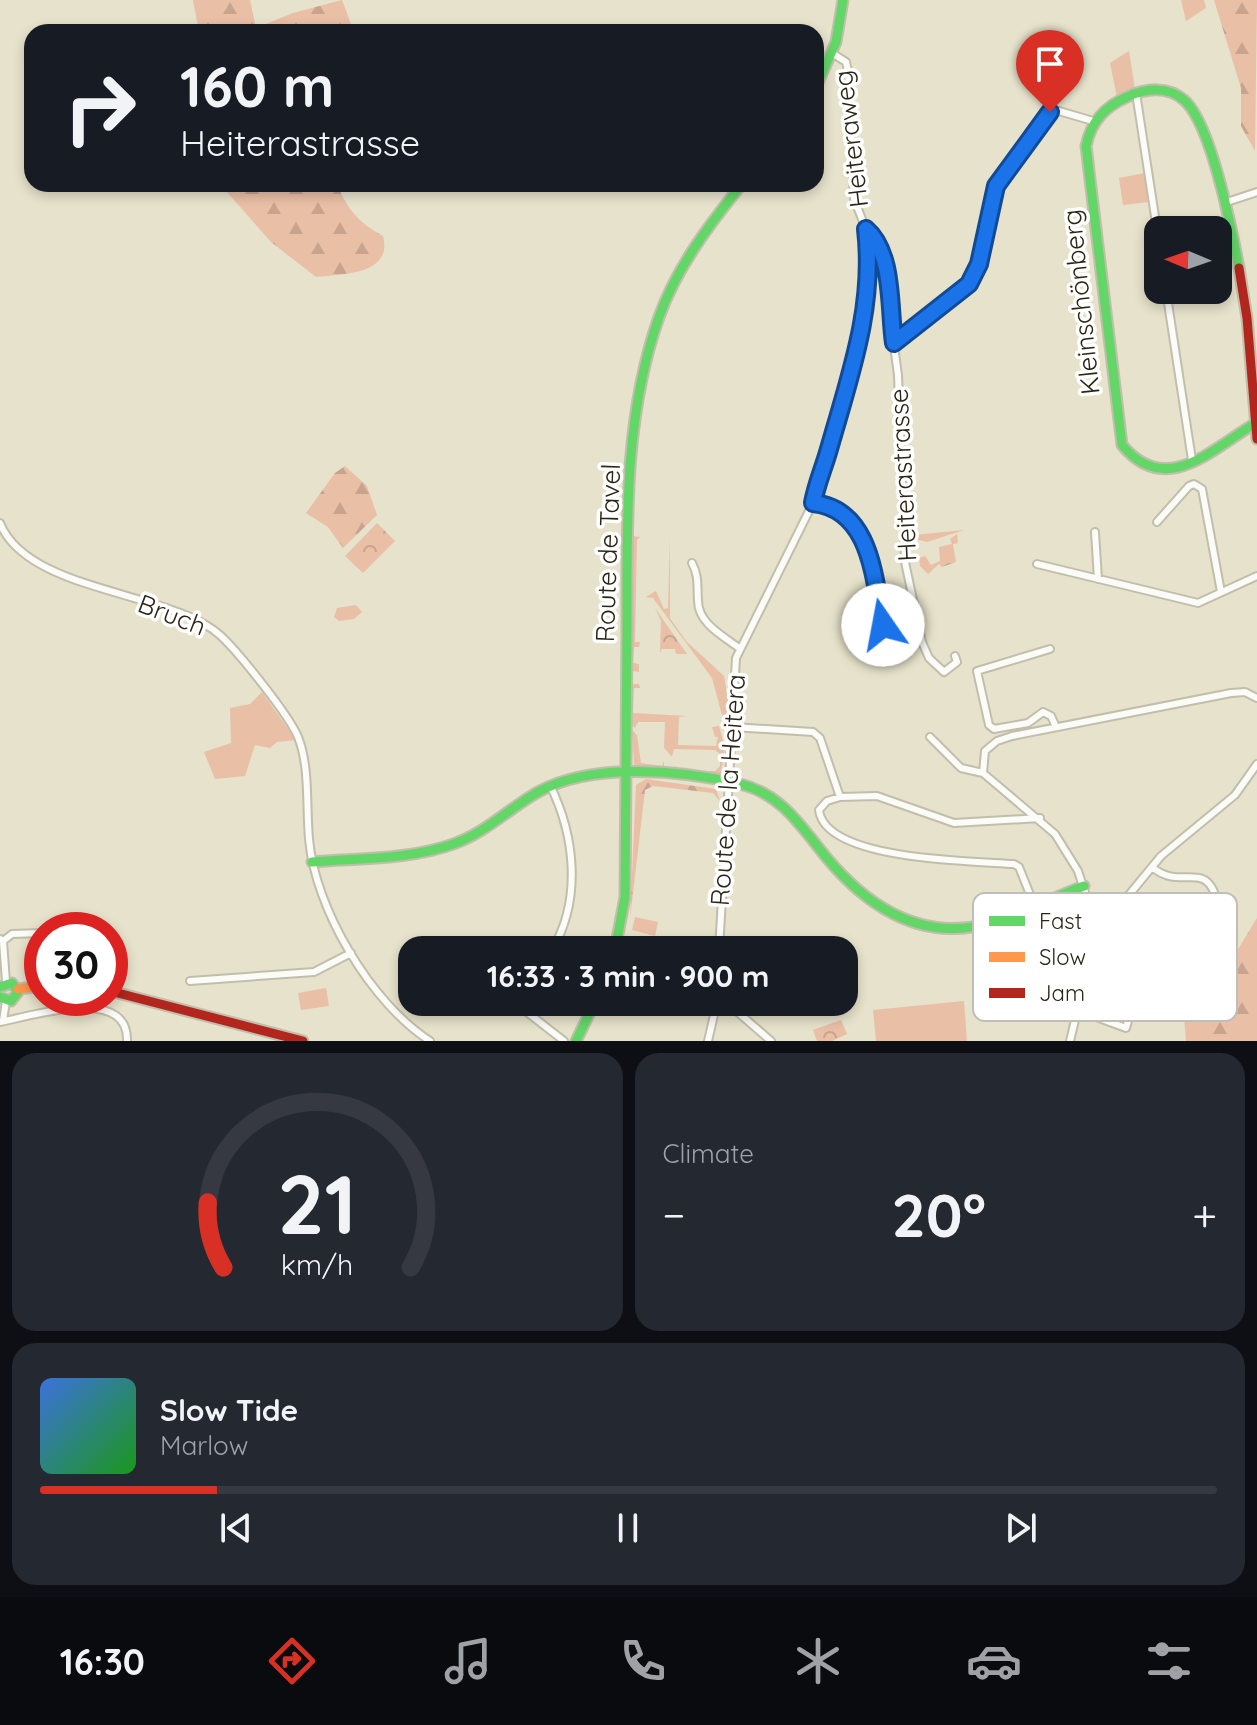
<!DOCTYPE html>
<html lang="en">
<head>
<meta charset="utf-8">
<style>
  body { margin:0; font-family:Quicksand,sans-serif; background:#242831; color:#f1f3f6; height:100vh; display:flex; flex-direction:column; font-size:30px; white-space:nowrap }
  * { box-sizing:border-box; margin:0 }
  p { font-size:26px; color:#9ea1a6 }
  .icon { flex:none; width:44px; height:44px; fill:none; stroke:currentColor; stroke-width:2; stroke-linecap:round; stroke-linejoin:round }
  .map { position:relative; height:1041px; overflow:hidden }
  .details { display:flex; flex-direction:column; gap:12px; padding:12px; background:#0d0f14; flex:1 }
  .details>* { flex:none }
  .guide { position:absolute; left:24px; top:24px; width:800px; height:168px; border-radius:24px; box-shadow:0 4px 12px #0003; background:#171b24; color:#f1f3f6; overflow:hidden }
  .needle { width:52px; rotate:272deg }
  .tools { position:absolute; left:1144px; top:216px; display:grid; gap:16px }
  .tools a { display:grid; place-items:center; width:88px; height:88px; border-radius:16px; background:#171b24; box-shadow:0 4px 12px #0003; font-size:40px }
  .speed { position:absolute; left:24px; top:912px; display:flex; gap:16px; font-size:40px; font-weight:700; text-align:center }
  .speed>* { display:grid; place-content:center; width:104px; height:104px; border-radius:50%; background:#171b24; box-shadow:0 4px 12px #0003; line-height:1 }
  .speed .limit { border:12px solid #d22; background:#fff; color:#111 }
  .pin { position:absolute; display:grid; place-items:center; width:68px; height:68px; color:#fff; margin:-82px -34px; border-radius:50% 50% 50% 0; rotate:-45deg; box-shadow:0 0 8px #0007 }
  .pin .icon { rotate:45deg }
  .me { position:absolute; width:88px; margin:-44px; rotate:348deg; stroke-linejoin:round; filter:drop-shadow(0 0 6px #0008) }
  .turn { display:flex; align-items:center; gap:28px; height:168px; padding:0 24px; font-size:36px }
  .turn .icon { width:104px; height:104px; stroke-width:2.5 }
  .turn b { display:block; font-size:56px; line-height:68px }
  .big { font-size:60px; font-weight:800; line-height:1.1 }
  .details .widget { flex:1; display:flex; flex-direction:column; justify-content:center; gap:12px; min-width:0; padding:0 28px; border-radius:24px; background:#242831 }
  .details .dial { align-items:center; gap:0 }
  .dial svg { height:208px; overflow:visible; fill:none; stroke:#363941; stroke-width:7; stroke-linecap:round; text-anchor:middle }
  .dial text { fill:#f1f3f6; stroke:none }
  .song { display:flex; align-items:center; gap:24px }
  .cover { width:96px; height:96px; border-radius:12px; background:linear-gradient(135deg,hsl(220 70% 55%),hsl(120 70% 35%)) }
  .played { height:8px; border-radius:4px; background:linear-gradient(90deg,#d93025 15%,#363941 15%) }
  .keys { display:flex; justify-content:space-around; direction:ltr }
  .heat { display:flex; justify-content:space-between; align-items:center; font-size:44px; direction:ltr }
  .details .tiles { flex:1; display:grid; gap:12px; grid-template-columns:1fr 1fr }
  .widget:last-child { grid-column:span 2 }
  .trip { position:absolute; left:398px; top:936px; width:460px; height:80px; border-radius:24px; background:#171b24; box-shadow:0 4px 12px #0003; font-weight:800; line-height:80px; text-align:center }
  .tab-bar { display:flex; height:128px; justify-content:space-around; align-items:center; background:#090b0e; color:#9ea1a6 }
  .tab-bar .icon { width:56px; height:56px }
  .tab-bar .current { color:#d93025 }
  .tab-bar b { font-size:36px; color:#f1f3f6 }
  .map>svg:first-child { display:block }
  .grass { fill:#e9bfa6 }
  .forest { fill:url(#forest-firs) }
  .park { fill:url(#park-crowns) }
  .lines { fill:none; stroke-linecap:round; stroke-linejoin:round }
  .street-casing { stroke:#c1beac; stroke-width:10 }
  .fast-casing { stroke:#c1beac; stroke-width:13 }
  .slow-casing { stroke:#c1beac; stroke-width:13 }
  .jam-casing { stroke:#c1beac; stroke-width:13 }
  .street { stroke:#fbfbf7; stroke-width:6 }
  .fast { stroke:#63d668; stroke-width:9 }
  .slow { stroke:#ff974d; stroke-width:9 }
  .jam { stroke:#b3261e; stroke-width:9 }
  .route-casing { stroke:#114b97; stroke-width:20 }
  .route { stroke:#1a73e8; stroke-width:14 }
  .labels { text-anchor:middle; stroke-width:7; stroke-linejoin:round; paint-order:stroke }
  .street-label { font-size:26px; fill:#292616; stroke:#fff }
  .key { fill:#fff; stroke:#bfbeb9; stroke-width:2 }
  .key-label { font-size:22px; fill:#292616 }
</style>
</head>
<body>
<div class="map">
<svg width="1257" height="1041" viewBox="0 0 1257 1041">
  <defs>
    <pattern id="forest-firs" width="22" height="20" patternUnits="userSpaceOnUse" patternTransform="scale(2)"><rect width="22" height="20" fill="#e9bfa6"/><path d="M5 1l3.5 6h-7zM16 11l3.5 6h-7z" fill="#c8a48e"/></pattern>
    <pattern id="park-crowns" width="20" height="18" patternUnits="userSpaceOnUse" patternTransform="scale(2)"><rect width="20" height="18" fill="#e9bfa6"/><path d="M2 6a3 3 0 1 1 6 0M12 15a3 3 0 1 1 6 0" fill="none" stroke="#c8a48e"/></pattern>
  </defs>
  <rect width="100%" height="100%" fill="#e6e2cb"/>
  <path class="grass" d="M 1181,0 L 1204,0 L 1206,8 L 1186,21 Z
    M 1129,51 L 1135,89 L 1117,98 L 1110,63 Z
    M 1145,173 L 1149,202 L 1123,205 L 1119,178 Z
    M 964,530 L 927,542 L 904,536 Z
    M 633,536 L 640,537 L 637,540 L 635,642 L 640,642 L 639,647 L 634,647 L 633,663 L 639,664 L 639,672 L 632,671 Z
    M 670,538 L 670,618 L 686,641 L 724,676 L 730,711 L 728,737 L 712,678 L 653,598 L 646,597 L 656,591 L 664,609 L 668,608 Z
    M 356,605 L 362,612 L 354,619 L 339,621 L 334,617 L 337,608 Z
    M 634,684 L 639,684 L 640,688 L 634,688 L 633,713 L 687,716 L 679,717 L 678,745 L 716,746 L 718,737 L 715,737 L 712,727 L 719,726 L 725,748 L 721,773 L 714,776 L 673,771 L 675,766 L 683,771 L 715,771 L 720,766 L 720,754 L 715,750 L 674,749 L 672,757 L 664,748 L 665,722 L 638,722 L 635,728 L 632,725 L 632,686 Z
    M 262,692 L 296,740 L 277,742 L 270,748 L 255,745 L 245,776 L 215,779 L 204,752 L 231,743 L 230,708 L 250,704 Z
    M 632,730 L 637,735 L 641,763 L 662,766 L 664,761 L 664,771 L 640,768 L 634,764 Z
    M 635,917 L 658,922 L 655,936 L 632,930 Z
    M 326,988 L 329,1006 L 301,1010 L 298,993 Z
    M 964,1001 L 967,1041 L 876,1041 L 873,1010 Z"/>
  <path class="forest" d="M 193,0 L 250,0 L 256,28 L 293,13 L 342,0 L 354,32 L 199,32 Z
    M 1214,0 L 1257,0 L 1255,151 L 1241,126 L 1241,88 Z
    M 220,184 L 337,184 C 347,209 359,223 383,236 C 393,275 343,274 316,277 L 271,242 Z
    M 345,466 L 367,486 L 377,515 L 343,548 L 328,527 L 306,513 L 335,473 Z
    M 646,779 L 716,789 L 720,801 L 713,793 L 653,786 L 645,790 L 630,919 L 636,785 Z
    M 1257,918 L 1257,1041 L 1186,1041 C 1185,1017 1179,1003 1196,983 L 1215,987 Z"/>
  <path class="park" d="M 377,523 L 395,541 L 363,573 L 345,556 Z
    M 957,534 L 958,543 L 953,544 L 956,562 L 942,567 L 939,564 L 928,574 L 920,566 L 919,558 L 925,556 L 931,565 L 940,561 L 939,547 L 952,544 L 950,539 Z
    M 655,608 L 687,654 L 676,654 L 675,649 L 662,649 L 660,653 L 661,621 Z
    M 841,1020 L 847,1034 L 832,1041 L 817,1041 L 813,1030 Z"/>
  <g class="lines">
    <g class="street-casing">
      <path id="street" d="M 1136,93 L 1158,236
        M 1224,203 L 1257,192
        M 866,229 L 875,238 L 882,259 L 898,375 L 905,562 L 922,642 L 929,658 L 944,672 L 957,662 L 955,656
        M 1166,290 L 1192,460
        M 894,343 L 969,284 L 979,264 L 996,186 L 1044,116 L 1059,111 L 1093,121
        M 813,503 L 854,369 L 870,281 L 866,229 L 854,199 L 848,71 L 846,62 L 832,53
        M 1157,522 L 1189,486 L 1194,484 L 1202,489 L 1221,592
        M 0,523 C 28,593 173,591 221,636 C 239,653 289,715 298,737 C 310,767 306,806 309,839 C 315,909 371,1003 430,1041
        M 1095,532 L 1098,579
        M 692,563 C 699,576 697,586 698,601 C 698,623 723,636 739,648
        M 1037,564 L 1198,603 L 1257,576
        M 1050,649 L 977,671 L 989,725 L 994,729 L 1028,723 L 1043,712 L 1051,716 L 1056,727
        M 732,727 L 813,732 L 820,738 L 840,797 L 877,796 L 954,823 L 1040,818
        M 930,737 L 961,768 L 983,773 L 1055,834 L 1078,871 L 1095,923
        M 983,773 L 985,751 L 997,741 L 1012,736 L 1231,693 L 1245,692 L 1257,698
        M 550,785 C 575,836 582,899 552,950
        M 840,797 L 827,801 L 819,810 C 825,861 974,861 1014,864 L 1019,867 L 1035,907
        M 1105,924 L 1161,856 L 1235,795 L 1257,764
        M 86,930 L 89,930
        M 0,939 L 3,941 L 12,934 L 42,933
        M 3,941 L 6,982
        M 719,950 L 736,658 L 813,503 L 844,517 L 864,538 L 888,662
        M 190,981 L 314,972 L 351,953
        M 514,1002 L 564,1041
        M 726,1002 L 771,1041
        M 449,1006 L 457,1002
        M 1077,1010 L 1126,1028 L 1147,954 L 1167,931 L 1211,905 L 1214,892 C 1202,863 1179,890 1152,867
        M 3,1021 L 6,1001
        M 0,1022 C 32,1016 129,985 127,1041
        M 708,1041 L 717,1002
        M 1070,1041 L 1096,933 L 1093,926 L 1102,922 L 1105,930 L 1096,933"/>
    </g>
    <g class="fast-casing">
      <path id="fast" d="M 816,87 L 836,42 L 843,0
        M 1239,268 C 1232,231 1211,123 1184,100 C 1168,86 1146,88 1127,97 C 1104,107 1091,122 1086,146 L 1122,445 C 1165,497 1210,451 1254,424
        M 312,862 C 359,858 411,860 456,843 C 486,832 510,808 538,792 C 592,762 681,770 740,784 C 777,793 796,819 818,847 C 862,904 920,945 994,922 C 1025,913 1054,897 1084,886
        M 615,950 L 625,897 C 626,806 627,715 627,624 C 627,521 624,416 659,317 C 677,267 709,225 742,184
        M 0,987 L 12,983 L 18,992 L 11,1001 L 0,997
        M 576,1041 L 595,1002"/>
    </g>
    <g class="slow-casing">
      <path id="slow" d="M 18,989 L 42,986"/>
    </g>
    <g class="jam-casing">
      <path id="jam" d="M 1239,268 L 1247,318 L 1257,439
        M 110,991 L 303,1041"/>
    </g>
    <use href="#street" class="street"/>
    <use href="#fast" class="fast"/>
    <use href="#slow" class="slow"/>
    <use href="#jam" class="jam"/>
  </g>
  <g class="lines">
    <g class="route-casing">
      <path id="route" d="M 883,625 C 874,581 872,509 813,503 C 816,485 824,467 829,449 C 850,375 875,307 866,229 C 894,253 889,310 894,343 L 969,284 L 979,264 L 996,186 L 1050,112"/>
    </g>
    <use href="#route" class="route"/>
  </g>
  <g class="labels">
    <g class="street-label">
      <text transform="translate(851 139) rotate(-97)" y="9">Heiteraweg</text>
      <text transform="translate(1081 302) rotate(-96)" y="9">Kleinschönberg</text>
      <text transform="translate(903 475) rotate(-93)" y="9">Heiterastrasse</text>
      <text transform="translate(608 553) rotate(-88)" y="9">Route de Tavel</text>
      <text transform="translate(172 615) rotate(21)" y="9">Bruch</text>
      <text transform="translate(728 790) rotate(-86)" y="9">Route de la Heitera</text>
    </g>
  </g>
  <rect x="973" y="893" width="264" height="128" rx="12" class="key"/>
  <rect x="989" y="916" width="36" height="10" fill="#63d668"/>
  <rect x="989" y="952" width="36" height="10" fill="#ff974d"/>
  <rect x="989" y="988" width="36" height="10" fill="#b3261e"/>
  <g class="key-label">
    <text x="1039" y="929">Fast</text>
    <text x="1039" y="965">Slow</text>
    <text x="1039" y="1001">Jam</text>
  </g>
</svg>
<div class="tools">
<a><svg class="needle" viewBox="-14 -14 28 28"><path d="M0-13l5 13h-10z" fill="#e53935"/><path d="M0 13l5-13h-10z" fill="#9ea1a6"/></svg></a>
</div>
<div class="speed"><div class="limit">30</div></div>
<div class="pin" style="left:1050px;top:112px;background:#d93025"><svg class="icon" aria-label="arrive" viewBox="0 0 24 24"><path d="M6 21V4h12l-3 4 3 4H6"/></svg></div>
<svg class="me" style="left:883px;top:625px" viewBox="-20 -20 40 40"><circle r="19" fill="#fff"/><path d="M0-13L10 11 0 6-10 11z" fill="#1a73e8"/></svg>
<div class="trip">16:33 · 3 min · 900 m</div>
<div class="guide">
<div class="turn"><svg class="icon" aria-label="right" viewBox="0 0 24 24"><path d="M7 20v-9h11M14 6l5 5-5 5"/></svg><div><b>160 m</b>Heiterastrasse</div></div>
</div>
</div>
<section class="details">
<div class="tiles">
<div class="widget dial"><svg viewBox="0 0 100 80">
<path d="M14 69A42 42 0 1 1 86 69"/>
<path d="M14 69A42 42 0 0 1 8 44" stroke="#d93025"/>
<text x="50" y="56" font-size="32" font-weight="700">21</text>
<text x="50" y="72" font-size="11">km/h</text>
</svg></div>
<div class="widget"><p>Climate</p>
<div class="heat"><a>−</a><b class="big">20°</b><a>+</a></div>
</div>
<div class="widget">
<div class="song"><i class="cover"></i><div><b>Slow Tide</b><p>Marlow</p></div></div>
<div class="played"></div>
<div class="keys"><svg class="icon" aria-label="previous" viewBox="0 0 24 24"><path d="M18 5L8 12l10 7zM5 5v14"/></svg><svg class="icon" aria-label="pause" viewBox="0 0 24 24"><path d="M8 5v14M16 5v14"/></svg><svg class="icon" aria-label="next" viewBox="0 0 24 24"><path d="M6 5l10 7-10 7zM19 5v14"/></svg></div>
</div>
</div>
</section>
<nav class="tab-bar">
<b>16:30</b>
<svg class="icon current" aria-label="directions" viewBox="0 0 24 24"><path d="M12 3l9 9-9 9-9-9zM9 14v-3h6M13 9l2 2-2 2"/></svg>
<svg class="icon" aria-label="music" viewBox="0 0 24 24"><path d="M9 18V5l10-2v13"/><circle cx="6" cy="18" r="3"/><circle cx="16" cy="16" r="3"/></svg>
<svg class="icon" aria-label="phone" viewBox="0 0 24 24"><path d="M5 4h4l2 5-3 2q2 4 5 5l2-3 5 2v4C11 20 4 13 5 4z"/></svg>
<svg class="icon" aria-label="climate" viewBox="0 0 24 24"><path d="M12 3v18M4 7l16 10M4 17L20 7"/></svg>
<svg class="icon" aria-label="car" viewBox="0 0 24 24"><path d="M5 17H2v-5l4-1 3-4h7l3 4 3 1v5h-3M9 17h6M6 11h13"/><circle cx="7" cy="17" r="2"/><circle cx="17" cy="17" r="2"/></svg>
<svg class="icon" aria-label="filters" viewBox="0 0 24 24"><path d="M4 7h16M4 17h16"/><circle cx="9" cy="7" r="2"/><circle cx="15" cy="17" r="2"/></svg>
</nav>
</body>
</html>
